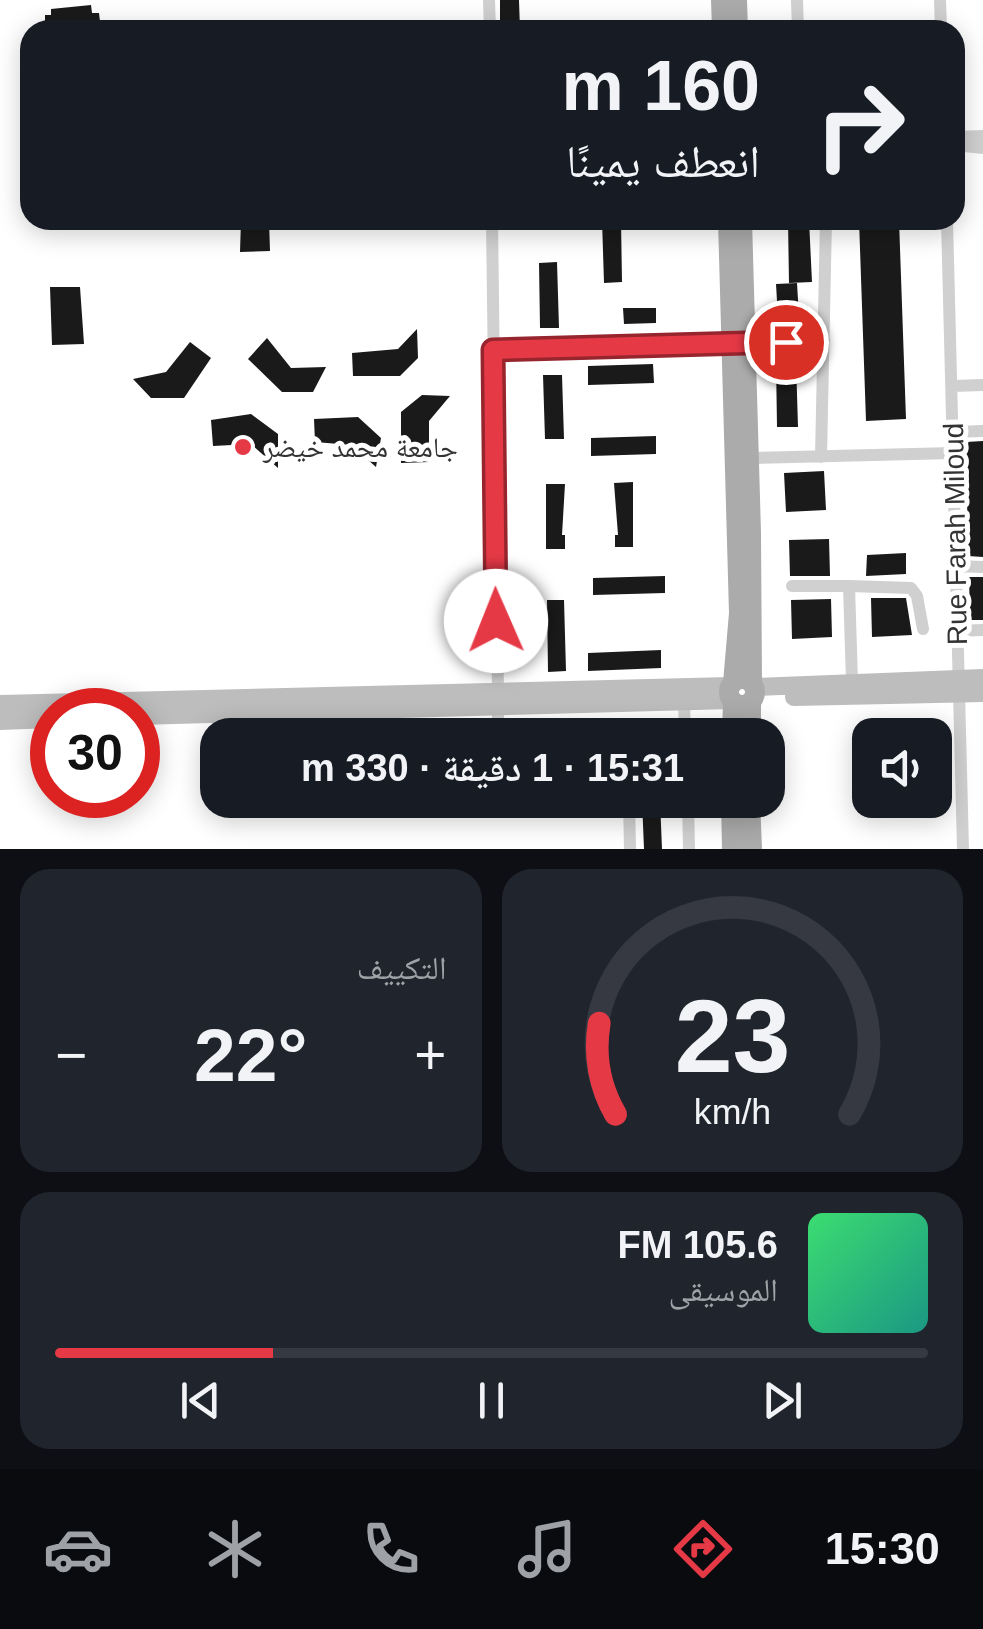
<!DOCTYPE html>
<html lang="ar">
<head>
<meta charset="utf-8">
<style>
  body { margin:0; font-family:Arial,"Noto Naskh Arabic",sans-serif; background:#20242c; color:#f1f3f6; direction:rtl; height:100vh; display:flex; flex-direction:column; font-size:38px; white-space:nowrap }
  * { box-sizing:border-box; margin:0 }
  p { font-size:32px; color:#9ea1a6 }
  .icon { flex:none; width:55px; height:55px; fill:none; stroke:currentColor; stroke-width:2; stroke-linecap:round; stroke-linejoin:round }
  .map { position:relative; height:849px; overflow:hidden; direction:ltr }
  .panel { display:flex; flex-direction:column; gap:20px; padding:20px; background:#0d0f14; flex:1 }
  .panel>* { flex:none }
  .hud { position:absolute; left:20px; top:20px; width:945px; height:210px; border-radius:30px; box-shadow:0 5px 25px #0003; direction:rtl; background:#171b24; color:#f1f3f6; overflow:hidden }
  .tools { position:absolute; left:852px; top:718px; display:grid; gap:20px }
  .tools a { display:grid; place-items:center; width:100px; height:100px; border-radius:20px; background:#171b24; box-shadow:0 5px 25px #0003; font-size:50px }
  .speed { position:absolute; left:30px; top:688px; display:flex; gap:20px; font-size:50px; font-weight:700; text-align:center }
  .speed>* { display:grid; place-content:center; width:130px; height:130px; border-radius:50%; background:#171b24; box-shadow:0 5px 25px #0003; line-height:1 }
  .speed .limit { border:15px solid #d22; background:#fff; color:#111 }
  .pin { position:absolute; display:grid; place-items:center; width:85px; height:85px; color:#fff; margin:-42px; border:5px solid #fff; border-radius:50%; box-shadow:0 2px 10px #0007 }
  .me { position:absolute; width:110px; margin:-55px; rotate:359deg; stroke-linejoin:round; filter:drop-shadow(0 0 8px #0008) }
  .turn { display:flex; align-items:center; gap:35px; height:210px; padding:0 40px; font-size:45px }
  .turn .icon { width:130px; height:130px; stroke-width:2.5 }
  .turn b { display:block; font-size:70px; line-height:85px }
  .big { font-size:75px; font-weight:600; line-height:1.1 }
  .panel .card { flex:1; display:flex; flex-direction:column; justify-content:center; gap:15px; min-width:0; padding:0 35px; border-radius:30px; background:#20242c }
  .panel .dial { align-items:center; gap:0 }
  .dial svg { height:260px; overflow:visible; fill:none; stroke:#363941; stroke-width:7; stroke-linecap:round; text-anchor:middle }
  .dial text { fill:#f1f3f6; stroke:none }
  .song { display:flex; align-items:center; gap:30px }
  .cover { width:120px; height:120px; border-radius:15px; background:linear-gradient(135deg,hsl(140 70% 55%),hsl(170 70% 35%)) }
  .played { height:10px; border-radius:5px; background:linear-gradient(90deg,#e63946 25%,#363941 25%) }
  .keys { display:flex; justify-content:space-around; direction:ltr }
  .heat { display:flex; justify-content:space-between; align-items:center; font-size:55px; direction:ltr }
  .panel .tiles { flex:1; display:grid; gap:20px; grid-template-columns:1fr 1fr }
  .card:last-child { grid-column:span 2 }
  .trip { position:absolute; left:200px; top:718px; width:585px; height:100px; border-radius:30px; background:#171b24; box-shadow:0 5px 25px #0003; font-weight:600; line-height:100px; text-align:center; direction:rtl }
  .tab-bar { display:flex; height:160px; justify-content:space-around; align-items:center; background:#090b0e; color:#9ea1a6 }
  .tab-bar .icon { width:70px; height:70px }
  .tab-bar .active { color:#e63946 }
  .tab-bar b { font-size:45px; color:#f1f3f6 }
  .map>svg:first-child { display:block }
  .building { fill:#1a1a1a }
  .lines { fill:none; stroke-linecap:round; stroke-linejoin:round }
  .street { stroke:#d0d0d0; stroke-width:12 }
  .secondary { stroke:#bdbdbd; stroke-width:18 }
  .primary { stroke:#ababab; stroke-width:20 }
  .route-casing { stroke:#96252e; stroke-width:25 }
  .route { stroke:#e63946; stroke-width:18 }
  .poi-dot { fill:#e63946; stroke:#fff; stroke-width:4 }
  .labels { text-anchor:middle; stroke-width:10; stroke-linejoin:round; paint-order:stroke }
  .poi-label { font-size:28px; fill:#333; stroke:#fff; text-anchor:start }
  .street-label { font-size:28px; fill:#333; stroke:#fff }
</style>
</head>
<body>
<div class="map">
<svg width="983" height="849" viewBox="0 0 983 849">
  <rect width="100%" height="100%" fill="#fff"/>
  <path class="building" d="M 500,0 L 519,0 L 520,30 L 500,30 Z
    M 91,5 L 92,13 L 99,13 L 101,30 L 45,30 L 45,15 L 51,15 L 51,9 Z
    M 241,220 L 269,220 L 270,251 L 240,252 Z
    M 602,220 L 621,220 L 622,282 L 604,283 Z
    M 788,220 L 809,220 L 812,282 L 789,283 Z
    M 859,220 L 899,220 L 906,419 L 866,421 Z
    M 557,262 L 559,328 L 540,328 L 539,263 Z
    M 797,283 L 799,317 L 778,318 L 776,284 Z
    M 50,287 L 80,287 L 84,344 L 52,345 Z
    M 623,308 L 656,308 L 656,323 L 624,324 Z
    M 417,329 L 418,358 L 400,376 L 353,376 L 352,353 L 398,349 Z
    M 267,338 L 291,368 L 326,367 L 313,392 L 282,392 L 248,359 Z
    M 190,342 L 211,358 L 184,398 L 151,398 L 133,379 L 166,372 Z
    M 796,361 L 798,427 L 777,427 L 776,362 Z
    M 653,364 L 654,383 L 588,385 L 588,366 Z
    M 543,375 L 562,375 L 564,439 L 545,439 Z
    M 422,395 L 450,396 L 429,421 L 429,462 L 401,463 L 401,412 Z
    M 251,414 L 278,434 L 278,468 L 251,444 L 213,446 L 211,420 Z
    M 358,417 L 381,438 L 376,467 L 351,445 L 315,442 L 314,419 Z
    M 656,436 L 656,454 L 591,456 L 591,438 Z
    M 983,441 L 983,557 L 968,556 L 966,442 Z
    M 824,471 L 826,510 L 786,512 L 784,473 Z
    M 633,482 L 633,547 L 615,547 L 615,535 L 618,535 L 614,483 Z
    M 546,484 L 565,484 L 562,535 L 565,535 L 565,549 L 546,549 Z
    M 829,539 L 830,576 L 790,576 L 789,540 Z
    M 906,553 L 906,574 L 866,576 L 867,555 Z
    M 665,576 L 665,593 L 593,595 L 593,578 Z
    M 969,577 L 983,577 L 983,620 L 970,620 Z
    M 871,598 L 906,598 L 912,635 L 872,637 Z
    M 831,599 L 832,637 L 792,639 L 791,600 Z
    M 547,600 L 564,600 L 566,671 L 548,672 Z
    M 661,650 L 661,668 L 588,671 L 588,653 Z
    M 642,800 L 660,800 L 662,849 L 644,849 Z"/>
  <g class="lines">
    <path class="street" d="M 489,0 L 490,30
      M 797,0 L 798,30
      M 940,0 L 941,30
      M 955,137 L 983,136
      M 955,145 L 983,148
      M 492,220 L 498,693
      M 947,220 L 963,849
      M 493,349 L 824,340
      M 953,386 L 983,385
      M 954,432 L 983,431
      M 821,457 L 826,220
      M 749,458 L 954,453
      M 955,566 L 983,567
      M 792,586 L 849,586 L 852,682
      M 849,586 L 911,588 L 917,596 L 923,629
      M 956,631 L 983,630
      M 684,701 L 685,735
      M 498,706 L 498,735
      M 629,800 L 630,849
      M 688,800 L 689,849"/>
    <path class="secondary" d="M 754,687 L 983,678
      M 794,697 L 983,693
      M 0,704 L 730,686
      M 138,716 L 732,700
      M 0,721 L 52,719"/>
    <path class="primary" d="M 721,0 L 722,30
      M 737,0 L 738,30
      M 728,220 L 739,613 L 733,683
      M 742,220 L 751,533 L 752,684
      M729 692a13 13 0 1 1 26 0a13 13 0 1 1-26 0Z
      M 732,735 L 733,701
      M 751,735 L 751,701
      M 731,800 L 732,849
      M 750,800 L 752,849"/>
  </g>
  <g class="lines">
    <g class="route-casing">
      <path id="route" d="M 496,621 L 493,350 L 786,342"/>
    </g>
    <use href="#route" class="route"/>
  </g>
  <circle class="poi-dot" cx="243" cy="447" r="10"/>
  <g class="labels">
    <g class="poi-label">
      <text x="263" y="457">جامعة محمد خيضر</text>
    </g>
    <g class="street-label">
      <text transform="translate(955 534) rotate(-91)" y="10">Rue Farah Miloud</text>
    </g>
  </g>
</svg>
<div class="tools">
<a><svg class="icon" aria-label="sound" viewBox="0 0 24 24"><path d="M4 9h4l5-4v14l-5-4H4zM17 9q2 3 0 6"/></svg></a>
</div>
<div class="speed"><div class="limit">30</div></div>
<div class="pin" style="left:786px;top:342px;background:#d93025"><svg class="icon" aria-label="arrive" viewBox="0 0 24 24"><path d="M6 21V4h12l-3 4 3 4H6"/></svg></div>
<svg class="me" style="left:496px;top:621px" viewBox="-20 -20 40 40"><circle r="19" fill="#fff"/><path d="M0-13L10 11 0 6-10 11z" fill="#e63946"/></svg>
<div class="trip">15:31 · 1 دقيقة · 330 m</div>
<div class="hud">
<div class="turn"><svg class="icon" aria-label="right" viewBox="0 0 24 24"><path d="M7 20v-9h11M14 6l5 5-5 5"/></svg><div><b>160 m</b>انعطف يمينًا</div></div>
</div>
</div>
<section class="panel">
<div class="tiles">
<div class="card dial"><svg viewBox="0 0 100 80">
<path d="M14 69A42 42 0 1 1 86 69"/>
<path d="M14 69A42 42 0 0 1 9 41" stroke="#e63946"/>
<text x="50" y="56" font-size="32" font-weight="700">23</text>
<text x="50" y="72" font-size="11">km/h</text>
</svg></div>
<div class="card"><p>التكييف</p>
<div class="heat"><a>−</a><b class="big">22°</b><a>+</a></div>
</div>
<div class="card">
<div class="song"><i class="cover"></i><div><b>105.6 FM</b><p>الموسيقى</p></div></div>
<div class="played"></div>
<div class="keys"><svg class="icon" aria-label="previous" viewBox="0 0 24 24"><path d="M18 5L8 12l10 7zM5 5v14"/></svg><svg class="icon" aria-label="pause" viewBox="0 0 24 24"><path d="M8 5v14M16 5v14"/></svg><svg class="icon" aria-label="next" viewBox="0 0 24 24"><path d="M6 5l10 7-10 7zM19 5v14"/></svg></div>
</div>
</div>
</section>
<nav class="tab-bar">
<b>15:30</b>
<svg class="icon active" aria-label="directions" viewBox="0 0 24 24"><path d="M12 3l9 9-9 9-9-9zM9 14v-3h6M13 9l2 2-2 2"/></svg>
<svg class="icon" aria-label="music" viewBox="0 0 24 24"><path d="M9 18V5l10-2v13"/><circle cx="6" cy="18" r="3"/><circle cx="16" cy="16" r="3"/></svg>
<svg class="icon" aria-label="phone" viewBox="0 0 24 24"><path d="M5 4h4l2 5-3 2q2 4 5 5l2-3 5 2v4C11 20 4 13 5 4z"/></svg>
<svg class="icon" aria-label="climate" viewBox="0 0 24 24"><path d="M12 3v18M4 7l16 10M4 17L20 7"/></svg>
<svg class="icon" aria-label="car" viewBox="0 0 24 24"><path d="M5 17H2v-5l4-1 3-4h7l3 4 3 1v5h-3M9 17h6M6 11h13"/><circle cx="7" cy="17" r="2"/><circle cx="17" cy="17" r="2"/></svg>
</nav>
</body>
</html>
